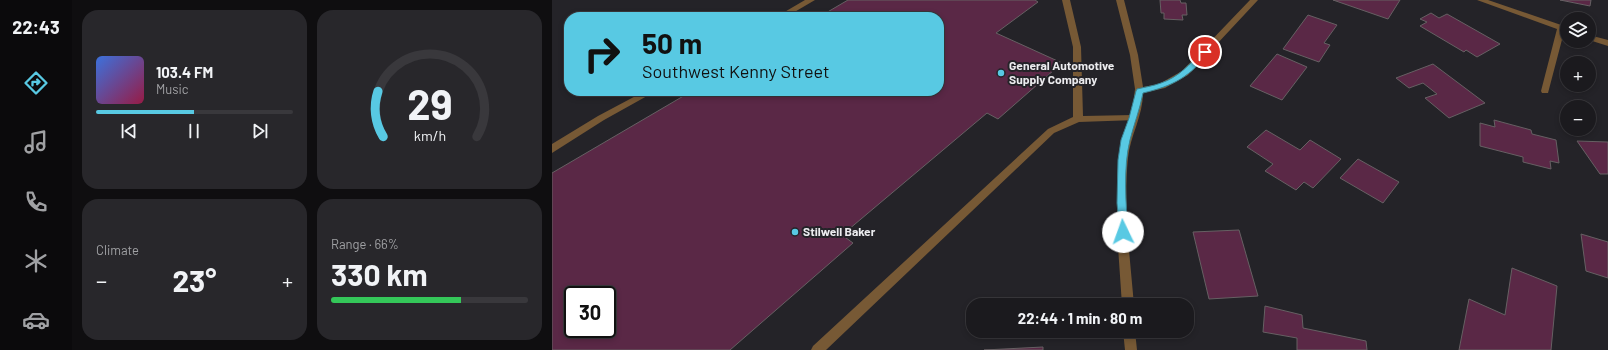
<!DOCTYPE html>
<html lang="en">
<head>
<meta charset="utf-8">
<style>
  body { margin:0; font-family:Barlow,sans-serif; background:#28272b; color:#f1f3f6; height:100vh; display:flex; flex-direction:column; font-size:15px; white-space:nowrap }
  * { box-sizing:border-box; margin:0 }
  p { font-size:13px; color:#a0a1a4 }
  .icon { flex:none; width:22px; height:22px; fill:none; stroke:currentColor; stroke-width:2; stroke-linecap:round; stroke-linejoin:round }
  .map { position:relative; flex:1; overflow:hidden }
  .details { display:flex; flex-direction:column; gap:10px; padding:10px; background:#0f0e10; width:480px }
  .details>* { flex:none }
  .guide { position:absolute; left:12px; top:12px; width:380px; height:84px; border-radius:16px; box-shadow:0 2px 6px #0003,0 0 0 1px #39383c; background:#58c9e3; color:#111; overflow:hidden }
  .tools { position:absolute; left:1008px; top:12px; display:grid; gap:8px }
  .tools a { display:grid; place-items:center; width:36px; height:36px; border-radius:50%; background:#1b1a1e; box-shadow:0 2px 6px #0003,0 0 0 1px #39383c; font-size:20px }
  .speed { position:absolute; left:12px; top:286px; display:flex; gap:8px; font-size:20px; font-weight:700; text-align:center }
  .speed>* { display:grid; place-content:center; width:52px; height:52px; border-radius:50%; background:#1b1a1e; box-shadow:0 2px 6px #0003,0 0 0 1px #39383c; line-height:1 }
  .speed .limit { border:2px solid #111; border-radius:6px; background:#fff; color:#111 }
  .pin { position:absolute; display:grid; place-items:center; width:34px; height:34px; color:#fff; margin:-17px; border:2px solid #fff; border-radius:50%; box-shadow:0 1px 4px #0007 }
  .me { position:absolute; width:44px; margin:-22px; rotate:357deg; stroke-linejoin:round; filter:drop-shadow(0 0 3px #0008) }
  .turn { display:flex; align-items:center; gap:14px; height:84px; padding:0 12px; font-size:18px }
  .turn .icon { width:52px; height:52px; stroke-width:2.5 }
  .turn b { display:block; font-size:28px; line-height:34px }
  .big { font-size:30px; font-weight:700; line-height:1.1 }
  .details .card { flex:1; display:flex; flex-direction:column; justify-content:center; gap:6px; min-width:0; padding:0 14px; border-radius:16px; background:#28272b }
  .details .dial { align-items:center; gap:0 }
  .dial svg { height:104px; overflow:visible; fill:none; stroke:#39383c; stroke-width:7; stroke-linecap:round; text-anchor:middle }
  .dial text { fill:#f1f3f6; stroke:none }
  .song { display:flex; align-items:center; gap:12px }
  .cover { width:48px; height:48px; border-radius:6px; background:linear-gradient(135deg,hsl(220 70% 55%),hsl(340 70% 35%)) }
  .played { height:4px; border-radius:2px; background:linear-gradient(90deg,#58c9e3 50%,#39383c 50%) }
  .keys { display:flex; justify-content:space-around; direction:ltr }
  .heat { display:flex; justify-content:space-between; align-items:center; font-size:22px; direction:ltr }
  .charge { height:6px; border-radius:3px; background:linear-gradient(90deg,#34c759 66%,#39383c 0) }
  .details .tiles { flex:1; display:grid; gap:10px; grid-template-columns:repeat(2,1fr) }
  .trip { position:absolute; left:414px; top:298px; width:228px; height:40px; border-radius:16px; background:#1b1a1e; box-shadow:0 2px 6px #0003,0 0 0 1px #39383c; font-weight:700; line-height:40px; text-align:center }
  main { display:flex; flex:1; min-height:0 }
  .tabs { display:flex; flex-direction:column; width:72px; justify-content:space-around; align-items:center; background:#0b0a0c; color:#a0a1a4 }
  .tabs .icon { width:28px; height:28px }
  .tabs .selected { color:#58c9e3 }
  .tabs b { font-size:18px; color:#f1f3f6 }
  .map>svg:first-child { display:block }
  .building { fill:#5a2846; stroke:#666063; fill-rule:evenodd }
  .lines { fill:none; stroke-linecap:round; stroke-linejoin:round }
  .service { fill:#775935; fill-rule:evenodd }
  .minor { fill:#775935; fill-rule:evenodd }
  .route { fill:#58c9e3; stroke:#398394 }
  .poi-dot { fill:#58c9e3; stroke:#242328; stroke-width:1.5 }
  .labels { text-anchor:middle; stroke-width:4; stroke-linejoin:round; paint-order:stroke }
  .poi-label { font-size:12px; font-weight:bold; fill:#ececef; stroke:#242328; text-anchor:start }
</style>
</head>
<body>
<main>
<nav class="tabs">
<b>22:43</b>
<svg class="icon selected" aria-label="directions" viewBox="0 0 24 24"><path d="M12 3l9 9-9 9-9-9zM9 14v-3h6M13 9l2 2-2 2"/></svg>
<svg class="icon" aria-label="music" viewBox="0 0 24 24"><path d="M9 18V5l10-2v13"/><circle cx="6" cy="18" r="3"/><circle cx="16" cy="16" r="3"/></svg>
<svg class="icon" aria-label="phone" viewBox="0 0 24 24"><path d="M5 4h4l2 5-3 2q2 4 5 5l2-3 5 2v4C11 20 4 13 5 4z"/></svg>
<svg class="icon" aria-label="climate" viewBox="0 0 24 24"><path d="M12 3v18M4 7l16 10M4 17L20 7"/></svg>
<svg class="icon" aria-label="car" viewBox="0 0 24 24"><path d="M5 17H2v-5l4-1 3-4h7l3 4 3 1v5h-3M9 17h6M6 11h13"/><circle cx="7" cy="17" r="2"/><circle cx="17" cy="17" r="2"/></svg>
</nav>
<section class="details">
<div class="tiles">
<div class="card">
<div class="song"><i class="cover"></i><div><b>103.4 FM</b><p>Music</p></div></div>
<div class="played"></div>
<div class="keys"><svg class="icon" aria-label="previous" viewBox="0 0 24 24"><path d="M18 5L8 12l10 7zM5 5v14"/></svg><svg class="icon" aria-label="pause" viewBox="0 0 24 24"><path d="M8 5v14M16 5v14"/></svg><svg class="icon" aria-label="next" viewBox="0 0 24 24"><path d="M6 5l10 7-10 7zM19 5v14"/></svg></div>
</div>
<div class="card dial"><svg viewBox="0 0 100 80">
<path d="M14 69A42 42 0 1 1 86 69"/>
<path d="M14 69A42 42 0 0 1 10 34" stroke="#58c9e3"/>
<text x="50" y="56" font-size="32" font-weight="700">29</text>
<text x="50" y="72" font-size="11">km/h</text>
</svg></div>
<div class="card"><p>Climate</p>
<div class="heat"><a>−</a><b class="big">23°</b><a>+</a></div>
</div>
<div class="card"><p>Range · 66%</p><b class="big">330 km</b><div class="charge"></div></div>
</div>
</section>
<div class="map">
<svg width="1056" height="350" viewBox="0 0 1056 350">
  <rect width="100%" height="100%" fill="#242328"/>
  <path class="building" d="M 296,0 L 483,0 L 486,2 L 444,33 L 510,63 L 446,119 L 435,113 L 290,235 L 301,243 L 178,350 L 0,350 L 0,173 L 140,91 L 387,91 L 387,17 L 267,17 ZM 21,295 L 55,295 L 55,329 L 21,329 Z
    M 608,0 L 628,0 L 629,3 L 634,3 L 635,15 L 630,15 L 631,20 L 612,19 L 612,13 L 609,13 Z
    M 781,0 L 848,0 L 836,19 Z
    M 1008,0 L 1039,0 L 1038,6 Z
    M 879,13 L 887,18 L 895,14 L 948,44 L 925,57 L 914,50 L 912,52 L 868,26 L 875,22 L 868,19 Z
    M 756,15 L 785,25 L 772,43 L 778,45 L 767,62 L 731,49 Z
    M 725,54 L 755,67 L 730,100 L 698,86 Z
    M 881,64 L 933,103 L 897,118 L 873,98 L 885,94 L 871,83 L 857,88 L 844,78 Z
    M 942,120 L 979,130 L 980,134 L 1004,140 L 1007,163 L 998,161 L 999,169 L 971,162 L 971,157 L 928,146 L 928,123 L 943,127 Z
    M 714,130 L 748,150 L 758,140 L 789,159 L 761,188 L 752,182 L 744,190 L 713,171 L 721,164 L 695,147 Z
    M 1025,141 L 1056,142 L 1056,174 L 1048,174 Z
    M 806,159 L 847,182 L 831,203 L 788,178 Z
    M 687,230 L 706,296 L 657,299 L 641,232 Z
    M 1029,234 L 1056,242 L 1056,278 L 1034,271 Z
    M 960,268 L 1005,286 L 999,350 L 907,350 L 917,299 L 953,315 Z
    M 713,306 L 750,315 L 751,328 L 814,341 L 815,350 L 745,350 L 745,338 L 711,332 Z
    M 491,347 L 491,350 L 432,350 Z"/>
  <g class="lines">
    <path class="service" d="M 253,0 L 263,0 L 234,17 L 224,17 Z
      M 510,0 L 518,0 L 529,47 L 531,116 L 581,115 L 586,118 L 584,120 L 527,122 L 502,133 L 274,350 L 259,350 L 261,346 L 496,129 L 521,117 L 521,47 Z
      M 93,91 L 104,91 L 52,120 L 0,153 L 0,144 L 46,116 Z"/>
    <path class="minor" d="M 564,0 L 572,0 L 586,55 L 591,87 L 607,84 L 630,71 L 698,0 L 706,0 L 636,75 L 613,88 L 591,93 C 591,116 578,136 576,158 C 571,207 578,257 582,305 L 570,305 L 565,232 L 565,177 L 568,150 L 581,105 L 583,89 L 578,55 Z
      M 925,0 L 936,0 L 1015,27 L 1015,32 L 1012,32 L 996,93 L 990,93 L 989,91 L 1005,29 Z
      M 1037,35 L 1056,40 L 1056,46 L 1037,40 Z
      M 571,331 L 583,331 L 585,350 L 573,350 Z"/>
  </g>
  <path class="route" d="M 650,51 L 657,52 C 638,77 621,86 591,93 C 588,109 582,124 578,140 C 571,168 574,204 576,232 L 571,236 L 568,235 L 565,203 L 566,160 L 569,140 L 577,118 L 584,91 L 585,89 C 593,87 601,86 609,83 C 627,77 638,64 650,51 Z"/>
  <g class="poi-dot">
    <circle cx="449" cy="73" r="4"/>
    <circle cx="243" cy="232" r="4"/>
  </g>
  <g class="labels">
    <g class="poi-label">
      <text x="457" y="70">General Automotive<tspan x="457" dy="14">Supply Company</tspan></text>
      <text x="251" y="236">Stilwell Baker</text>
    </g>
  </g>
</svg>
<div class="tools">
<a><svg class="icon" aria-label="layers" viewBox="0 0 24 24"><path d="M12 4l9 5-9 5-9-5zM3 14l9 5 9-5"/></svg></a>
<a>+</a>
<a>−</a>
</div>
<div class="speed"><div class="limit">30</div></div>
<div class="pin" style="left:653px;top:52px;background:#d93025"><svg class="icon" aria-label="arrive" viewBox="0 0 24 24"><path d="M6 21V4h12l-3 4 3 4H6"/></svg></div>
<svg class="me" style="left:571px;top:232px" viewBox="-20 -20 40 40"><circle r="19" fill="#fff"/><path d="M0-13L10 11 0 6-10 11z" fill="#58c9e3"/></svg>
<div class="trip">22:44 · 1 min · 80 m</div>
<div class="guide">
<div class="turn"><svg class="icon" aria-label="right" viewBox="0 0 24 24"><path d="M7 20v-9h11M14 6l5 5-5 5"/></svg><div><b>50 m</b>Southwest Kenny Street</div></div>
</div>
</div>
</main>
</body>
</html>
